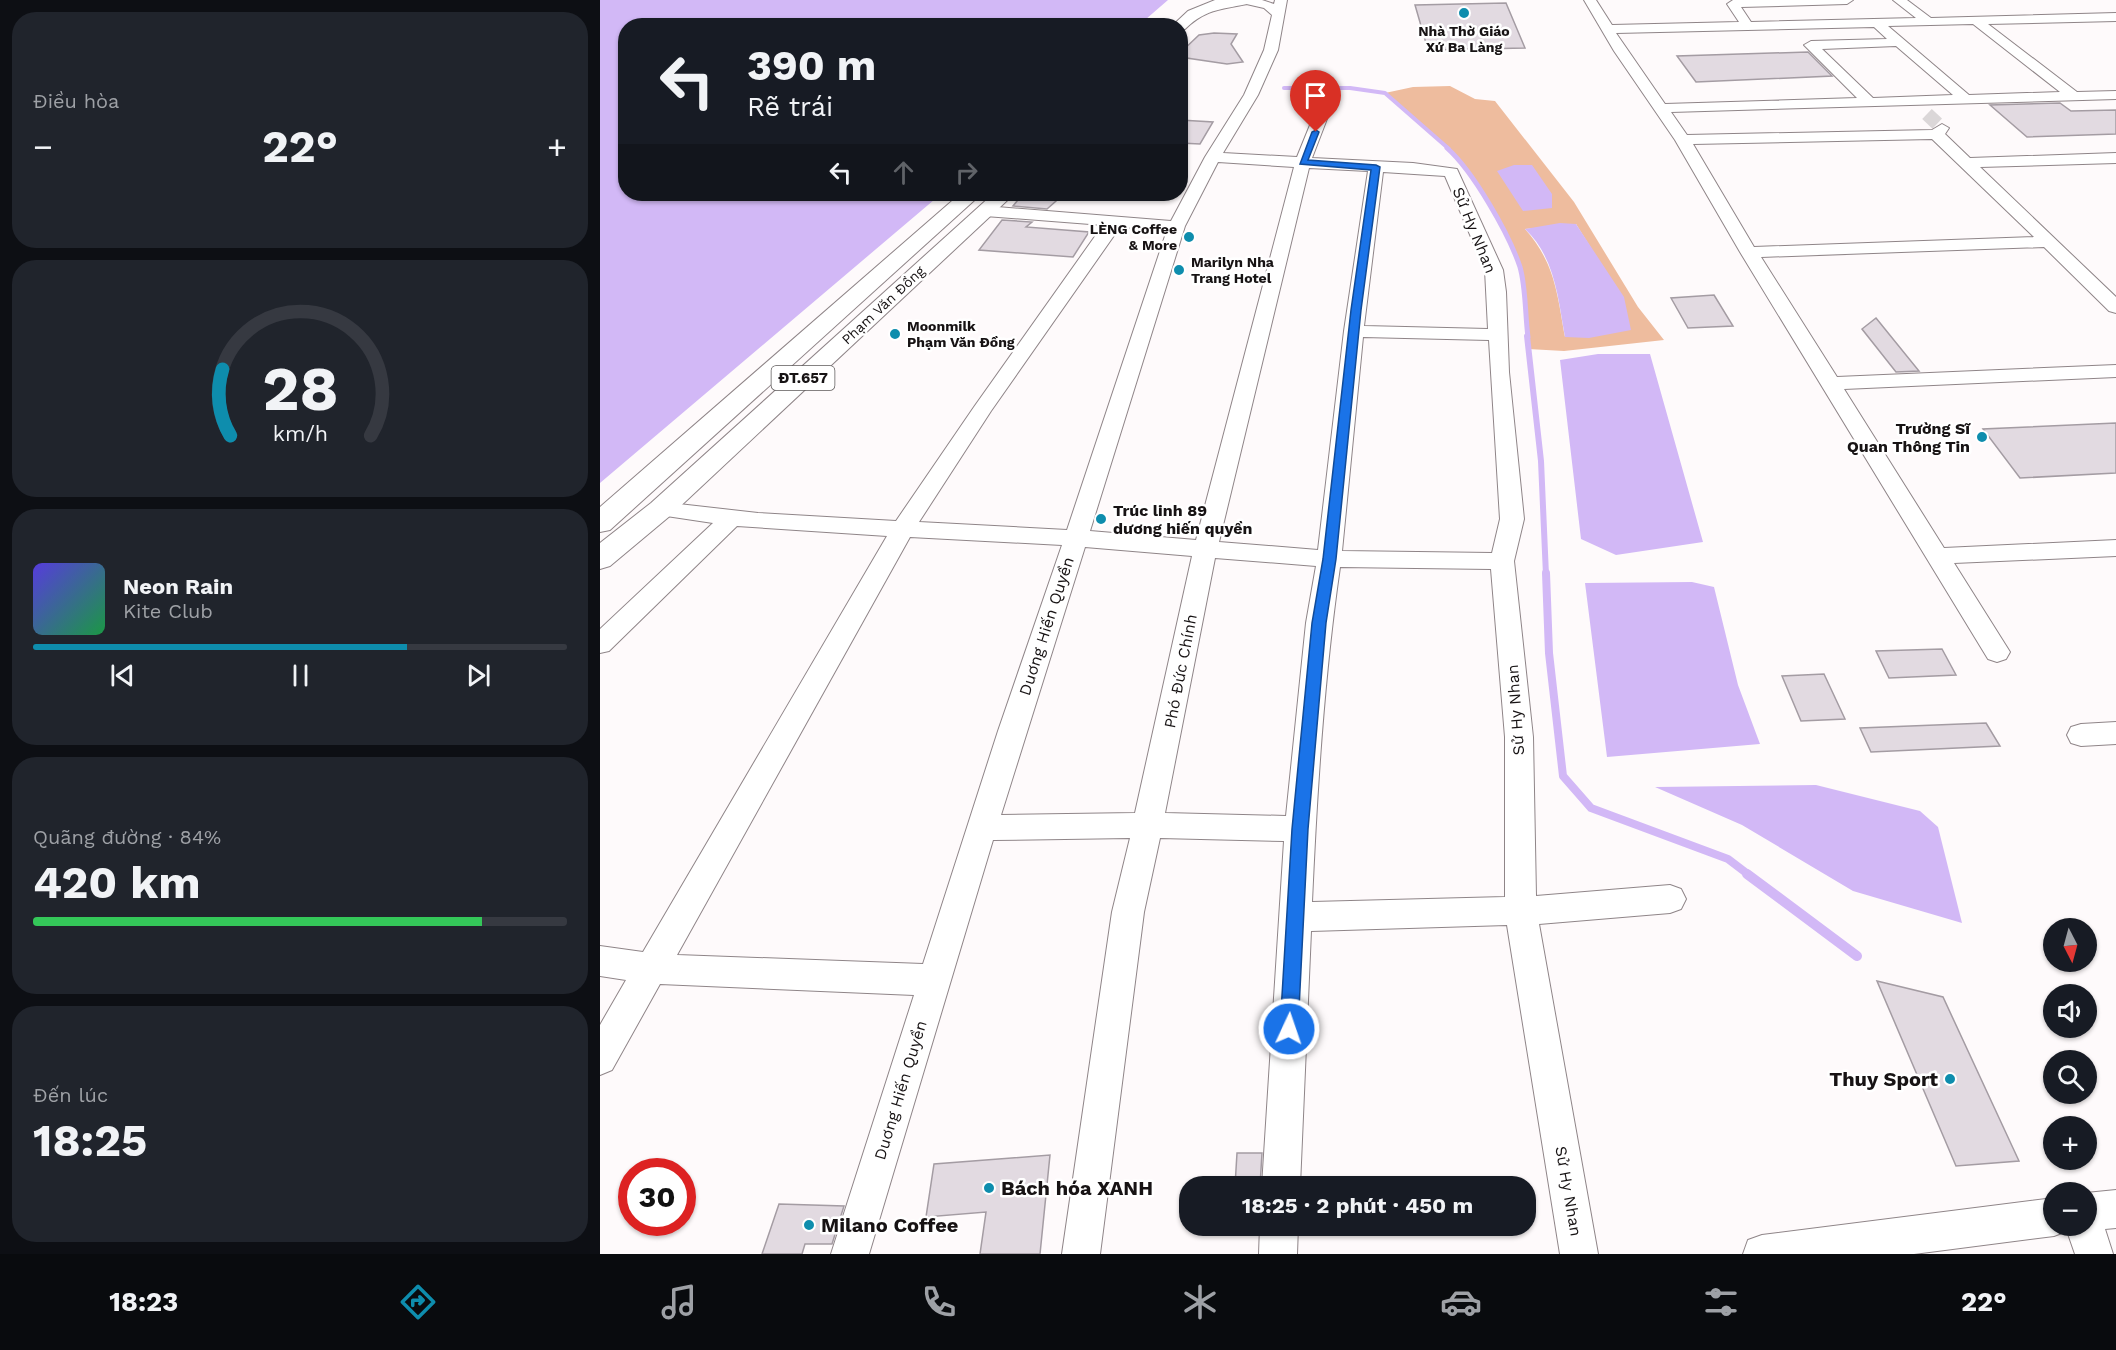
<!DOCTYPE html>
<html lang="vi">
<head>
<meta charset="utf-8">
<style>
  body { margin:0; font-family:"Work Sans",sans-serif; background:#20242c; color:#f1f3f6; height:100vh; display:flex; flex-direction:column; font-size:22px; white-space:nowrap }
  * { box-sizing:border-box; margin:0 }
  p { font-size:20px; color:#9ea1a6 }
  .icon { flex:none; width:33px; height:33px; fill:none; stroke:currentColor; stroke-width:2; stroke-linecap:round; stroke-linejoin:round }
  .map { position:relative; flex:1; overflow:hidden }
  .sheet { display:flex; flex-direction:column; gap:12px; padding:12px; background:#0d0f14; width:600px }
  .sheet>* { flex:none }
  .hud { position:absolute; left:18px; top:18px; width:570px; height:183px; border-radius:24px; box-shadow:0 2px 4px #0004; background:#171b24; color:#f1f3f6; overflow:hidden }
  .needle { width:39px; rotate:174deg }
  .controls { position:absolute; left:1443px; top:918px; display:grid; gap:12px }
  .controls a { display:grid; place-items:center; width:54px; height:54px; border-radius:50%; background:#171b24; box-shadow:0 2px 4px #0004; font-size:30px }
  .speed { position:absolute; left:18px; top:1158px; display:flex; gap:12px; font-size:30px; font-weight:700; text-align:center }
  .speed>* { display:grid; place-content:center; width:78px; height:78px; border-radius:50%; background:#171b24; box-shadow:0 2px 4px #0004; line-height:1 }
  .speed .limit { border:9px solid #d22; background:#fff; color:#111 }
  .pin { position:absolute; display:grid; place-items:center; width:51px; height:51px; color:#fff; margin:-62px -26px; border-radius:50% 50% 50% 0; rotate:-45deg; box-shadow:0 0 6px #0007 }
  .pin .icon { rotate:45deg }
  .me { position:absolute; width:66px; margin:-33px; rotate:3deg; stroke-linejoin:round; filter:drop-shadow(0 0 4px #0008) }
  .turn { display:flex; align-items:center; gap:21px; height:126px; padding:0 30px; font-size:27px }
  .turn .icon { width:78px; height:78px; stroke-width:2.5 }
  .turn b { display:block; font-size:42px; line-height:51px }
  .lanes { display:flex; align-items:center; height:57px; padding:0 30px; background:#0003; justify-content:center; gap:30px; direction:ltr }
  .lanes .off { opacity:.35 }
  .big { font-size:45px; font-weight:700; line-height:1.1 }
  .sheet .card { flex:1; display:flex; flex-direction:column; justify-content:center; gap:9px; min-width:0; padding:0 21px; border-radius:24px; background:#20242c }
  .sheet .dial { align-items:center; gap:0 }
  .dial svg { height:156px; overflow:visible; fill:none; stroke:#363941; stroke-width:7; stroke-linecap:round; text-anchor:middle }
  .dial text { fill:#f1f3f6; stroke:none }
  .song { display:flex; align-items:center; gap:18px }
  .cover { width:72px; height:72px; border-radius:9px; background:linear-gradient(135deg,hsl(250 70% 55%),hsl(140 70% 35%)) }
  .played { height:6px; border-radius:3px; background:linear-gradient(90deg,#0e8dad 70%,#363941 70%) }
  .keys { display:flex; justify-content:space-around; direction:ltr }
  .heat { display:flex; justify-content:space-between; align-items:center; font-size:33px; direction:ltr }
  .charge { height:9px; border-radius:4px; background:linear-gradient(90deg,#34c759 84%,#363941 0) }
  .trip { position:absolute; left:579px; top:1176px; width:357px; height:60px; border-radius:24px; background:#171b24; box-shadow:0 2px 4px #0004; font-weight:700; line-height:60px; text-align:center }
  .tab-bar { display:flex; height:96px; justify-content:space-around; align-items:center; background:#090b0e; color:#9ea1a6 }
  .tab-bar .icon { width:42px; height:42px }
  .tab-bar .on { color:#0e8dad }
  .tab-bar b { font-size:27px; color:#f1f3f6 }
  main { display:flex; flex:1; min-height:0 }
  .map>svg:first-child { display:block }
  .green { fill:#eebc9e; fill-rule:evenodd }
  .water { fill:#d2b8f6 }
  .lines { fill:none; stroke-linecap:round; stroke-linejoin:round }
  .stream-far4 { stroke:#d2b8f6; stroke-width:4 }
  .stream-far3 { stroke:#d2b8f6; stroke-width:5 }
  .stream-far2 { stroke:#d2b8f6; stroke-width:6 }
  .stream-far1 { stroke:#d2b8f6; stroke-width:8 }
  .stream { stroke:#d2b8f6; stroke-width:10 }
  .building { fill:#e2dae1; stroke:#a49ca3; stroke-width:1.5 }
  .minor-tunnel { stroke:#dbd7d8; stroke-width:14; stroke-dasharray:14 7; stroke-linecap:butt }
  .minor-casing { stroke:#8f8588; stroke-width:2 }
  .major-casing { stroke:#8f8588; stroke-width:2 }
  .minor { fill:#fff; fill-rule:evenodd }
  .major { fill:#fff; fill-rule:evenodd }
  .route { fill:#1a73e8; stroke:#114b97; stroke-width:1.5 }
  .poi-dot { fill:#0e8dad; stroke:#fff; stroke-width:2 }
  .labels { text-anchor:middle; stroke-width:5; stroke-linejoin:round; paint-order:stroke }
  .far-poi-label { font-size:14px; font-weight:bold; fill:#171314; stroke:#fff; text-anchor:start }
  .far-street-label { font-size:14px; fill:#171314; stroke:#fff }
  .shield { fill:#fff; stroke:#5d5a5a; stroke-width:1.5 }
  .shield-label { font-size:15px; font-weight:bold; fill:#171314 }
  .street-label { font-size:16px; fill:#171314; stroke:#fff }
  .poi-label { font-size:16px; font-weight:bold; fill:#171314; stroke:#fff; text-anchor:end }
  .near-poi-label { font-size:20px; font-weight:bold; fill:#171314; stroke:#fff; text-anchor:start }
</style>
</head>
<body>
<main>
<section class="sheet">
<div class="card"><p>Điều hòa</p>
<div class="heat"><a>−</a><b class="big">22°</b><a>+</a></div>
</div>
<div class="card dial"><svg viewBox="0 0 100 80">
<path d="M14 69A42 42 0 1 1 86 69"/>
<path d="M14 69A42 42 0 0 1 10 35" stroke="#0e8dad"/>
<text x="50" y="56" font-size="32" font-weight="700">28</text>
<text x="50" y="72" font-size="11">km/h</text>
</svg></div>
<div class="card">
<div class="song"><i class="cover"></i><div><b>Neon Rain</b><p>Kite Club</p></div></div>
<div class="played"></div>
<div class="keys"><svg class="icon" aria-label="previous" viewBox="0 0 24 24"><path d="M18 5L8 12l10 7zM5 5v14"/></svg><svg class="icon" aria-label="pause" viewBox="0 0 24 24"><path d="M8 5v14M16 5v14"/></svg><svg class="icon" aria-label="next" viewBox="0 0 24 24"><path d="M6 5l10 7-10 7zM19 5v14"/></svg></div>
</div>
<div class="card"><p>Quãng đường · 84%</p><b class="big">420 km</b><div class="charge"></div></div>
<div class="card"><p>Đến lúc</p><b class="big">18:25</b></div>
</section>
<div class="map">
<svg width="1516" height="1254" viewBox="0 0 1516 1254">
  <rect width="100%" height="100%" fill="#fefafb"/>
  <path class="green" d="M 850,86 L 875,99 L 895,101 L 974,202 L 1038,307 L 1064,340 L 964,351 L 928,349 L 920,268 L 900,224 L 861,160 L 785,93 L 813,87 ZM 976,224 L 999,261 L 965,337 C 957,293 955,263 925,229 Z"/>
  <path class="water" d="M 0,0 L 568,0 L 538,26 L 26,26 L 26,194 L 341,194 L 0,483 Z
    M 914,165 L 932,165 L 952,194 L 952,208 L 923,211 L 897,171 Z
    M 960,223 L 976,224 L 1024,297 L 1031,330 L 989,338 L 965,337 C 958,298 955,257 925,229 Z
    M 998,354 L 1050,354 L 1103,542 L 1016,555 L 981,539 L 960,360 Z
    M 1092,582 L 1114,587 L 1138,685 L 1160,744 L 1007,757 L 985,583 Z
    M 1216,785 L 1320,811 L 1338,827 L 1362,923 L 1253,891 L 1142,825 L 1055,787 Z"/>
  <g class="lines">
    <path class="stream-far4" d="M 684,88 L 750,88 L 785,93 L 849,149"/>
    <path class="stream-far3" d="M 847,148 C 873,171 909,234 920,267 C 926,288 925,315 928,337"/>
    <path class="stream-far2" d="M 927,336 L 941,461 L 946,575"/>
    <path class="stream-far1" d="M 946,573 L 949,653 L 963,776 L 991,808 L 1128,859 L 1149,875"/>
    <path class="stream" d="M 1147,874 L 1257,956"/>
  </g>
  <path class="building" d="M 906,3 L 925,48 L 828,50 L 815,5 Z
    M 614,33 L 637,34 L 631,44 L 643,62 L 627,64 L 580,57 L 580,53 L 599,35 Z
    M 1208,52 L 1232,76 L 1096,82 L 1077,56 Z
    M 1460,103 L 1471,111 L 1516,110 L 1516,134 L 1427,137 L 1390,105 Z
    M 580,120 L 613,122 L 600,144 L 580,143 Z
    M 423,194 L 464,194 L 447,209 L 413,206 Z
    M 402,220 L 432,222 L 426,227 L 489,232 L 473,257 L 379,250 Z
    M 1114,295 L 1133,326 L 1088,328 L 1071,298 Z
    M 1276,318 L 1319,371 L 1296,372 L 1262,329 Z
    M 1516,423 L 1516,473 L 1420,478 L 1383,429 Z
    M 1342,649 L 1356,675 L 1289,678 L 1276,651 Z
    M 1224,674 L 1245,719 L 1201,721 L 1182,676 Z
    M 1386,723 L 1400,746 L 1271,752 L 1260,728 Z
    M 1277,981 L 1343,997 L 1419,1161 L 1356,1166 Z
    M 637,1153 L 662,1153 L 660,1186 L 635,1186 Z
    M 450,1155 L 440,1254 L 380,1254 L 386,1212 L 326,1217 L 334,1164 Z
    M 179,1204 L 244,1206 L 232,1244 L 205,1244 L 202,1254 L 162,1254 Z"/>
  <g class="lines">
    <path class="minor-tunnel" d="M 1327,114 L 1342,128"/>
    <g class="minor-casing">
      <path id="minor" d="M 640,0 L 662,0 L 674,4 L 675,0 L 687,0 L 678,50 L 658,95 L 623,153 L 697,157 L 721,98 L 728,94 L 733,95 L 735,98 L 712,158 L 813,163 L 857,169 L 903,270 L 906,292 L 909,372 L 924,519 L 914,561 L 933,737 L 936,896 L 1070,885 L 1081,889 L 1086,899 L 1081,909 L 1070,913 L 939,924 L 998,1254 L 960,1254 L 907,925 L 711,931 L 700,1186 L 662,1186 L 684,841 L 560,838 L 544,912 L 500,1254 L 462,1254 L 512,912 L 530,838 L 393,840 L 269,1254 L 231,1254 L 314,995 L 60,984 L 12,1070 L 0,1075 L 0,1025 L 26,980 L 0,976 L 0,946 L 43,952 L 287,536 L 137,526 L 9,651 L 0,653 L 0,629 L 113,523 L 53,514 L 50,509 L 53,504 L 61,502 L 158,513 L 296,521 L 374,407 L 503,225 L 385,216 L 377,211 L 385,206 L 571,221 L 605,157 L 644,95 L 664,50 L 672,15 L 664,8 L 642,3 ZM 618,162 L 694,167 L 596,540 L 490,531 L 585,226 ZM 709,168 L 768,171 L 744,331 L 718,550 L 619,542 ZM 783,172 L 845,176 L 885,270 L 888,329 L 764,326 ZM 520,227 L 567,230 L 467,530 L 319,522 L 391,411 ZM 763,337 L 889,340 L 900,519 L 892,553 L 742,551 ZM 310,537 L 462,545 L 398,731 L 323,964 L 77,955 ZM 485,547 L 592,556 L 535,813 L 401,815 ZM 615,558 L 716,566 L 706,623 L 686,816 L 565,813 ZM 740,567 L 891,569 L 905,737 L 905,897 L 712,902 C 717,791 724,678 740,567 Z
        M 984,0 L 996,0 L 1012,25 L 1139,22 L 1127,4 L 1133,0 L 1253,0 L 1247,4 L 1141,7 L 1151,22 L 1316,18 L 1293,0 L 1307,0 L 1331,18 L 1516,13 L 1516,21 L 1388,24 L 1477,92 L 1516,91 L 1516,99 L 1071,112 L 1087,135 L 1332,130 L 1342,124 L 1349,128 L 1345,134 L 1370,158 L 1516,153 L 1516,163 L 1380,167 L 1516,297 L 1516,313 L 1509,311 L 1444,247 L 1161,257 L 1237,377 L 1516,365 L 1516,377 L 1244,389 L 1344,548 L 1516,540 L 1516,556 L 1354,563 L 1410,652 L 1406,659 L 1397,662 L 1388,659 L 1140,252 L 1075,140 L 1014,51 ZM 1373,24 L 1460,92 L 1369,95 L 1288,26 ZM 1274,27 L 1287,39 L 1211,41 L 1204,45 L 1257,98 L 1065,104 L 1016,33 ZM 1296,46 L 1353,95 L 1273,98 L 1222,49 ZM 1332,139 L 1434,237 L 1154,247 L 1093,144 Z
        M 1516,722 L 1516,744 L 1481,746 L 1471,743 L 1467,735 L 1471,727 L 1481,724 Z
        M 1516,1190 L 1516,1228 L 1505,1229 L 1513,1254 L 1475,1254 L 1467,1231 L 1454,1236 L 1314,1254 L 1143,1254 L 1148,1240 L 1162,1235 L 1454,1198 L 1454,1226 L 1486,1226 L 1486,1193 Z
        M 660,1226 L 698,1226 L 697,1254 L 659,1254 Z"/>
    </g>
    <g class="major-casing">
      <path id="major" d="M 615,0 L 653,0 L 651,3 C 623,10 608,7 585,29 L 580,30 L 580,26 L 572,26 L 588,11 Z
        M 360,194 L 377,194 L 379,196 L 10,530 L 0,532 L 0,507 Z
        M 393,194 L 414,194 L 71,515 L 10,566 L 0,569 L 0,543 L 51,503 Z"/>
    </g>
    <use href="#minor" class="minor"/>
    <use href="#major" class="major"/>
  </g>
  <path class="route" d="M 716,130 L 719,132 L 708,160 L 776,165 L 780,167 L 761,310 L 736,559 L 726,623 L 708,829 L 698,1029 L 696,1036 L 689,1038 L 683,1036 L 680,1029 L 692,829 L 712,623 L 723,559 L 751,310 L 771,170 L 700,164 L 712,132 Z"/>
  <g class="poi-dot">
    <circle cx="864" cy="13" r="6"/>
    <circle cx="589" cy="237" r="6"/>
    <circle cx="579" cy="270" r="6"/>
    <circle cx="295" cy="334" r="6"/>
    <circle cx="1382" cy="437" r="6"/>
    <circle cx="501" cy="519" r="6"/>
    <circle cx="1350" cy="1079" r="6"/>
    <circle cx="389" cy="1188" r="6"/>
    <circle cx="209" cy="1225" r="6"/>
  </g>
  <g class="labels">
    <g class="far-poi-label">
      <text x="864" y="36" text-anchor="middle">Nhà Thờ Giáo<tspan x="864" dy="16">Xứ Ba Làng</tspan></text>
      <text x="577" y="234" text-anchor="end">LÈNG Coffee<tspan x="577" dy="16">&amp; More</tspan></text>
      <text x="591" y="267">Marilyn Nha<tspan x="591" dy="16">Trang Hotel</tspan></text>
      <text x="307" y="331">Moonmilk<tspan x="307" dy="16">Phạm Văn Đồng</tspan></text>
    </g>
    <g class="far-street-label">
      <text transform="translate(283 305) rotate(-43)" y="5">Phạm Văn Đồng</text>
    </g>
    <rect class="shield" x="171.5" y="366" width="63" height="24" rx="4.5"/>
    <g class="shield-label">
      <text x="203" y="383">ĐT.657</text>
    </g>
    <g class="street-label">
      <text transform="translate(875 230) rotate(68)" y="6">Sử Hy Nhan</text>
      <text transform="translate(446 626) rotate(-72)" y="6">Duơng Hiến Quyền</text>
      <text transform="translate(580 671) rotate(-79)" y="6">Phó Đức Chính</text>
      <text transform="translate(915 710) rotate(-94)" y="6">Sử Hy Nhan</text>
      <text transform="translate(300 1090) rotate(-73)" y="6">Duơng Hiến Quyền</text>
      <text transform="translate(969 1191) rotate(80)" y="6">Sử Hy Nhan</text>
    </g>
    <g class="poi-label">
      <text x="1370" y="434">Trường Sĩ<tspan x="1370" dy="18">Quan Thông Tin</tspan></text>
      <text x="513" y="516" text-anchor="start">Trúc linh 89<tspan x="513" dy="18">dương hiến quyền</tspan></text>
    </g>
    <g class="near-poi-label">
      <text x="1338" y="1086" text-anchor="end">Thuy Sport</text>
      <text x="401" y="1195">Bách hóa XANH</text>
      <text x="221" y="1232">Milano Coffee</text>
    </g>
  </g>
</svg>
<div class="controls">
<a><svg class="needle" viewBox="-14 -14 28 28"><path d="M0-13l5 13h-10z" fill="#e53935"/><path d="M0 13l5-13h-10z" fill="#9ea1a6"/></svg></a>
<a><svg class="icon" aria-label="sound" viewBox="0 0 24 24"><path d="M4 9h4l5-4v14l-5-4H4zM17 9q2 3 0 6"/></svg></a>
<a><svg class="icon" aria-label="search" viewBox="0 0 24 24"><circle cx="10" cy="10" r="6"/><path d="M15 15l6 6"/></svg></a>
<a>+</a>
<a>−</a>
</div>
<div class="speed"><div class="limit">30</div></div>
<div class="pin" style="left:716px;top:132px;background:#d93025"><svg class="icon" aria-label="arrive" viewBox="0 0 24 24"><path d="M6 21V4h12l-3 4 3 4H6"/></svg></div>
<svg class="me" style="left:689px;top:1029px" viewBox="-20 -20 40 40"><circle r="17" fill="#1a73e8" stroke="#fff" stroke-width="3"/><path d="M0-11L8 9 0 5-8 9z" fill="#fff"/></svg>
<div class="trip">18:25 · 2 phút · 450 m</div>
<div class="hud">
<div class="turn"><svg class="icon" aria-label="left" viewBox="0 0 24 24"><path d="M17 20v-9H6M10 6l-5 5 5 5"/></svg><div><b>390 m</b>Rẽ trái</div></div>
<div class="lanes"><svg class="icon" aria-label="left" viewBox="0 0 24 24"><path d="M17 20v-9H6M10 6l-5 5 5 5"/></svg><svg class="icon off" aria-label="ahead" viewBox="0 0 24 24"><path d="M12 20V5M6 11l6-6 6 6"/></svg><svg class="icon off" aria-label="right" viewBox="0 0 24 24"><path d="M7 20v-9h11M14 6l5 5-5 5"/></svg></div>
</div>
</div>
</main>
<nav class="tab-bar">
<b>18:23</b>
<svg class="icon on" aria-label="directions" viewBox="0 0 24 24"><path d="M12 3l9 9-9 9-9-9zM9 14v-3h6M13 9l2 2-2 2"/></svg>
<svg class="icon" aria-label="music" viewBox="0 0 24 24"><path d="M9 18V5l10-2v13"/><circle cx="6" cy="18" r="3"/><circle cx="16" cy="16" r="3"/></svg>
<svg class="icon" aria-label="phone" viewBox="0 0 24 24"><path d="M5 4h4l2 5-3 2q2 4 5 5l2-3 5 2v4C11 20 4 13 5 4z"/></svg>
<svg class="icon" aria-label="climate" viewBox="0 0 24 24"><path d="M12 3v18M4 7l16 10M4 17L20 7"/></svg>
<svg class="icon" aria-label="car" viewBox="0 0 24 24"><path d="M5 17H2v-5l4-1 3-4h7l3 4 3 1v5h-3M9 17h6M6 11h13"/><circle cx="7" cy="17" r="2"/><circle cx="17" cy="17" r="2"/></svg>
<svg class="icon" aria-label="filters" viewBox="0 0 24 24"><path d="M4 7h16M4 17h16"/><circle cx="9" cy="7" r="2"/><circle cx="15" cy="17" r="2"/></svg>
<b>22°</b>
</nav>
</body>
</html>
